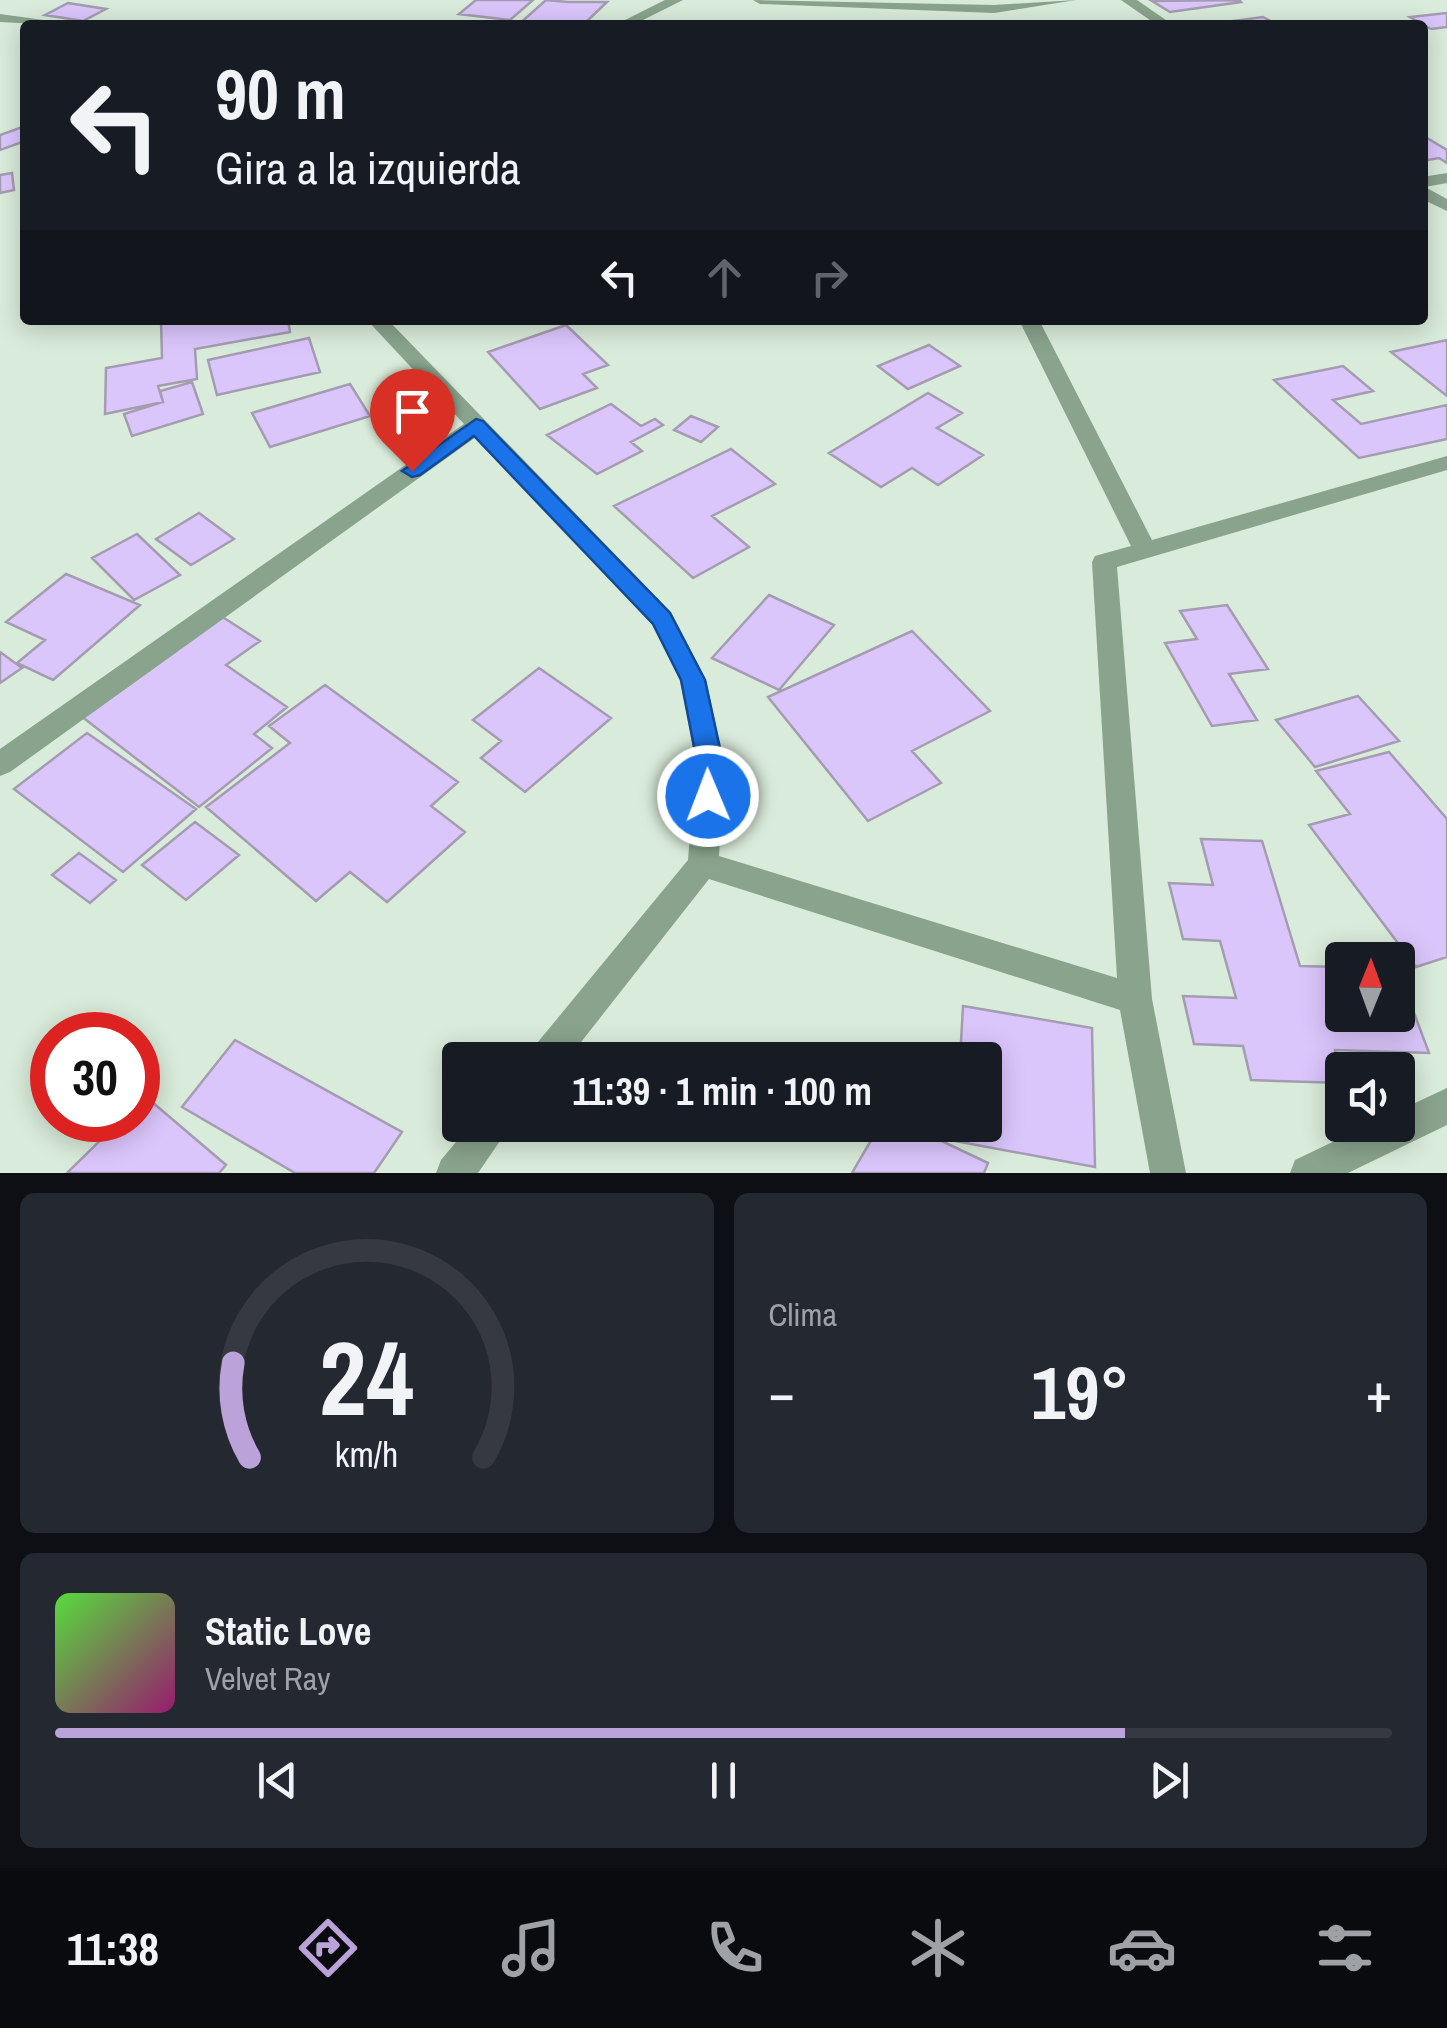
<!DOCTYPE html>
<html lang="es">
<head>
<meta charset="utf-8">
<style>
  body { margin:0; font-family:"Archivo Narrow",sans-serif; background:#242831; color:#f1f3f6; height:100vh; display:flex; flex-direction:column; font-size:38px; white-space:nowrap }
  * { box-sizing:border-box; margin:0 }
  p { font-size:32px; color:#9ea1a6 }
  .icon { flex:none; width:55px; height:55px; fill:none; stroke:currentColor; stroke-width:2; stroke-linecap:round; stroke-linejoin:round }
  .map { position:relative; height:1173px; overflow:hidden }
  .details { display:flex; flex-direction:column; gap:20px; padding:20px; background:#0d0f14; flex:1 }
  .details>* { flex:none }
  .banner { position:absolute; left:20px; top:20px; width:1408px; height:305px; border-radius:10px; box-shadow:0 5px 25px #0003; background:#171b24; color:#f1f3f6; overflow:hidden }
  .needle { width:65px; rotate:1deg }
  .controls { position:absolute; left:1325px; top:942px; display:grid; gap:20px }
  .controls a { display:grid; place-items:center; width:90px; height:90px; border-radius:10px; background:#171b24; box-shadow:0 5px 25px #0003; font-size:50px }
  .speed { position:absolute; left:30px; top:1012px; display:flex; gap:20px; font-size:50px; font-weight:700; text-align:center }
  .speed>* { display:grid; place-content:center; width:130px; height:130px; border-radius:50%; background:#171b24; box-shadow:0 5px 25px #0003; line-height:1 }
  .speed .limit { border:15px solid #d22; background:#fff; color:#111 }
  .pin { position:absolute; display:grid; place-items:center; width:85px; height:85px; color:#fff; margin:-102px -42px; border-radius:50% 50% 50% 0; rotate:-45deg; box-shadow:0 0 10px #0007 }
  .pin .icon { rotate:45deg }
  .me { position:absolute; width:110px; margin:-55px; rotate:359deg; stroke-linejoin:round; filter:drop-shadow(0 0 8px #0008) }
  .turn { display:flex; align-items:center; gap:35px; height:210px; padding:0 30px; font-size:45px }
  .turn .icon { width:130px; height:130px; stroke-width:2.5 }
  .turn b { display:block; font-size:70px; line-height:85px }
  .lanes { display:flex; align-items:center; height:95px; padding:0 30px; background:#0003; justify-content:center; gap:50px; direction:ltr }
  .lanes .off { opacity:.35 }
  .big { font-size:75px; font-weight:800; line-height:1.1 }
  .details .card { flex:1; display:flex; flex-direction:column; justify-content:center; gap:15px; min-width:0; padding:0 35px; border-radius:15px; background:#242831 }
  .details .dial { align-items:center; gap:0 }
  .dial svg { height:260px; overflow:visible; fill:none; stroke:#363941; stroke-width:7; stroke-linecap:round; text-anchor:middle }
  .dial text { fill:#f1f3f6; stroke:none }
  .song { display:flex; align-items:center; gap:30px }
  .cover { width:120px; height:120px; border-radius:15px; background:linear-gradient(135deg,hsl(110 70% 55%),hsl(320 70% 35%)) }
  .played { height:10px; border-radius:5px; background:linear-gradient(90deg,#bba2d9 80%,#363941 80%) }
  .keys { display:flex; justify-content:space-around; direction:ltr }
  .heat { display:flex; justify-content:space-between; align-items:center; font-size:55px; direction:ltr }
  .details .tiles { flex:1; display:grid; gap:20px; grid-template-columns:1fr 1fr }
  .card:last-child { grid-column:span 2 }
  .trip { position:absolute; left:442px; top:1042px; width:560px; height:100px; border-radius:10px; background:#171b24; box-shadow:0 5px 25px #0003; font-weight:800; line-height:100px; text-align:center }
  .tab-bar { display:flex; height:160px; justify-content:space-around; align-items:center; background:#090b0e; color:#9ea1a6 }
  .tab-bar .icon { width:70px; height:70px }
  .tab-bar .on { color:#bba2d9 }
  .tab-bar b { font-size:45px; color:#f1f3f6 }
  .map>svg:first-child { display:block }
  .building { fill:#dbc6fc; stroke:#a49cb0; stroke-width:2.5 }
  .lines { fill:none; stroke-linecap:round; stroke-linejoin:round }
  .minor { fill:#89a38c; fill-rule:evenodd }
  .route { fill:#1a73e8; stroke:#114b97; stroke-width:2.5 }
</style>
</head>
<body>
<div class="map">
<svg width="1447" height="1173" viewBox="0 0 1447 1173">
  <rect width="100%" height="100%" fill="#d9ebda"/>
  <path class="building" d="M 476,0 L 533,0 L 510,20 L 459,14 Z
    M 546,0 L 568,2 L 607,2 L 583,25 L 518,25 Z
    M 1239,0 L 1241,2 L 1170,12 L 1152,1 Z
    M 68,3 L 106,9 L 83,21 L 45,15 Z
    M 1447,13 L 1447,27 L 1431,29 L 1410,17 Z
    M 1263,17 L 1278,25 L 1203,25 Z
    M 25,126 L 25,141 L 0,150 L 0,135 Z
    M 1422,135 L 1447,150 L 1447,163 L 1439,158 L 1422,161 Z
    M 12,173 L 14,190 L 0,193 L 0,175 Z
    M 161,320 L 288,320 L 290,332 L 195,349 L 197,379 L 158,386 L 163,402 L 105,414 L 106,368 L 162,358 Z
    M 566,325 L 608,365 L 583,374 L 597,388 L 540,409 L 488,352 Z
    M 309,338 L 320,372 L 217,395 L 208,360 Z
    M 1447,340 L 1447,396 L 1391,352 Z
    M 929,345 L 960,366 L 908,389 L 878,366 Z
    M 1343,366 L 1373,391 L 1333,400 L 1361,424 L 1447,405 L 1447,439 L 1359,458 L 1274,380 Z
    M 192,382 L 203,414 L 132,436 L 124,414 L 163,402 L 160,391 Z
    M 350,384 L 370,416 L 270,447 L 252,413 Z
    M 928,393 L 962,413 L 937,428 L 983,455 L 938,485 L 912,468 L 881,487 L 829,453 Z
    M 611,404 L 641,426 L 655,419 L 663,425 L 631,442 L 642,451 L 597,474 L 547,435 Z
    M 691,416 L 718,427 L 701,442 L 674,430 Z
    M 731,449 L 775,484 L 712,516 L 749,547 L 693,578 L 614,506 Z
    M 199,513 L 234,539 L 191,565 L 156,539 Z
    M 137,534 L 180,575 L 134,600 L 92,558 Z
    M 66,574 L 140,605 L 53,680 L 17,663 L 45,640 L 6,622 Z
    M 769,595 L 834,625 L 779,690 L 712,658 Z
    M 1227,605 L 1268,669 L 1229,674 L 1257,720 L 1212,726 L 1165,643 L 1197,639 L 1180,611 Z
    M 221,616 L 260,641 L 226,665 L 287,707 L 254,734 L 272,748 L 199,807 L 81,716 Z
    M 912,631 L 990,711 L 912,751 L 941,783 L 868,821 L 768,697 Z
    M 0,652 L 22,668 L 0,683 Z
    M 539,668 L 611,718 L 525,792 L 481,758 L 501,741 L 473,720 Z
    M 325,685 L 458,782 L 431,806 L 465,832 L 387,902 L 350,872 L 316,901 L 206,807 L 290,743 L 269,726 Z
    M 1358,696 L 1399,741 L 1315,767 L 1276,720 Z
    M 87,733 L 196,809 L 123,872 L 14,789 Z
    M 1389,752 L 1447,819 L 1447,957 L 1416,967 L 1309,825 L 1350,814 L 1316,771 Z
    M 195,822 L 239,855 L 186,900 L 142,865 Z
    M 1201,839 L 1262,841 L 1300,966 L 1342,967 L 1342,1015 L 1398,1015 L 1398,970 L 1429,1053 L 1335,1050 L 1342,1083 L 1251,1080 L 1243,1046 L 1194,1044 L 1183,996 L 1236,998 L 1220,941 L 1183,939 L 1169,883 L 1213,885 Z
    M 79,853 L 116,880 L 90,903 L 52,875 Z
    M 963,1006 L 1092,1028 L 1095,1167 L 955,1141 L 956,1125 L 985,1125 L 985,1060 L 960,1060 Z
    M 235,1040 L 402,1132 L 374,1173 L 295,1173 L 182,1107 Z
    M 145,1096 L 226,1165 L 219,1173 L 67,1173 L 121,1120 L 138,1120 L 138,1103 Z
    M 880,1125 L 908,1125 L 988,1163 L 984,1173 L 852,1173 Z"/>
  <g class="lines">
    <path class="minor" d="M 665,0 L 683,0 L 633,25 L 615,25 Z
      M 753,0 L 994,5 L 1076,0 L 994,13 L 760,4 Z
      M 1121,0 L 1137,0 L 1173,25 L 1157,25 Z
      M 0,14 L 51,21 L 58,25 L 0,22 Z
      M 1447,173 L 1447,183 L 1425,187 L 1447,199 L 1447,211 L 1422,199 L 1422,177 Z
      M 367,320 L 388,320 L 671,612 L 706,680 L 724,763 L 719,856 L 1117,978 L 1092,562 L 1095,556 L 1131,546 L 1019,320 L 1039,320 L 1152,540 L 1447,456 L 1447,470 L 1117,567 L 1152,999 L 1186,1173 L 1150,1173 L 1120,1010 L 709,879 L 567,1060 L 528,1060 L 533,1048 L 688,860 L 696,763 L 680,680 L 652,624 L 476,437 L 10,772 L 0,776 L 0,749 L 464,424 Z
      M 1447,1088 L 1447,1125 L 1348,1173 L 1290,1173 L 1295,1160 L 1368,1125 L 1398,1125 L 1398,1111 Z
      M 470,1125 L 511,1125 L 478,1173 L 436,1173 L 441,1160 Z"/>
  </g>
  <path class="route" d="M 476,419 L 483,421 L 670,613 L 705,680 L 723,762 L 717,804 L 708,808 L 698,804 L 694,796 L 697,762 L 681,680 L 653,624 L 474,436 L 420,475 L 412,477 L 402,471 Z"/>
</svg>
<div class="controls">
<a><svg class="needle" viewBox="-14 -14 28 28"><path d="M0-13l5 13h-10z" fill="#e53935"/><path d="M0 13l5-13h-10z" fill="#9ea1a6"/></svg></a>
<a><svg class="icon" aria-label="sound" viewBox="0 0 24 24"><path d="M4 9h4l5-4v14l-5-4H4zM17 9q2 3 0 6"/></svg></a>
</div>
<div class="speed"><div class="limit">30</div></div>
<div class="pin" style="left:412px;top:471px;background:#d93025"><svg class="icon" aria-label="arrive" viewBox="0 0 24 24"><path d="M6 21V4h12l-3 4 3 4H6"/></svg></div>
<svg class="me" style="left:708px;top:796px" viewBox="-20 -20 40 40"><circle r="17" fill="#1a73e8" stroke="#fff" stroke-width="3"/><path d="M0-11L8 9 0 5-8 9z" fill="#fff"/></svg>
<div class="trip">11:39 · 1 min · 100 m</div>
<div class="banner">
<div class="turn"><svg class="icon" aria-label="left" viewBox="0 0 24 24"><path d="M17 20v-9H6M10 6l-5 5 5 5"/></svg><div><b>90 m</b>Gira a la izquierda</div></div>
<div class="lanes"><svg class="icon" aria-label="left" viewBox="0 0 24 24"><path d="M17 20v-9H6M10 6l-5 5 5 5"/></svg><svg class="icon off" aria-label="ahead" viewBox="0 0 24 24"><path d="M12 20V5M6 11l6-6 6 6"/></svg><svg class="icon off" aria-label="right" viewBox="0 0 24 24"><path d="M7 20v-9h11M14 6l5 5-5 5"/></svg></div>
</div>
</div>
<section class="details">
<div class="tiles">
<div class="card dial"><svg viewBox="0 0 100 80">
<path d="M14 69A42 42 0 1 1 86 69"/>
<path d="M14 69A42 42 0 0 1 9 40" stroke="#bba2d9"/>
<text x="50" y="56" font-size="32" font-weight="700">24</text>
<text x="50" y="72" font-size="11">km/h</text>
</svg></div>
<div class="card"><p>Clima</p>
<div class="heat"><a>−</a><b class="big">19°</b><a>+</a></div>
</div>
<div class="card">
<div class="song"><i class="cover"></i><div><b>Static Love</b><p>Velvet Ray</p></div></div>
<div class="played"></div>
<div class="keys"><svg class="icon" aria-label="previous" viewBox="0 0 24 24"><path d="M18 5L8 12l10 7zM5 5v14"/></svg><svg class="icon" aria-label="pause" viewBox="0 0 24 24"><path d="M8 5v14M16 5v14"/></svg><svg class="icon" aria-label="next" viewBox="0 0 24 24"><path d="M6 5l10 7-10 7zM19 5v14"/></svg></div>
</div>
</div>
</section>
<nav class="tab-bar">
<b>11:38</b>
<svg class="icon on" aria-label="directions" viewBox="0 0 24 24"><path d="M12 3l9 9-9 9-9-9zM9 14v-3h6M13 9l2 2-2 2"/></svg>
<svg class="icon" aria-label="music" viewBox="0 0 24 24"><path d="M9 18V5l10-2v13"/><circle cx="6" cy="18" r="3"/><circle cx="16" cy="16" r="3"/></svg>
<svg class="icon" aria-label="phone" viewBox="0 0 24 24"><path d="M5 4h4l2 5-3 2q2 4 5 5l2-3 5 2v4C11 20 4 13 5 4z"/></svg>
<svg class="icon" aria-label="climate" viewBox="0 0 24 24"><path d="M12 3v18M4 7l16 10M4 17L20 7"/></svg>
<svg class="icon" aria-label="car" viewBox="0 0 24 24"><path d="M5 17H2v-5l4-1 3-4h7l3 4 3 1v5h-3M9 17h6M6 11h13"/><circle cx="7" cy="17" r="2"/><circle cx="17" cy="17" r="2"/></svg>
<svg class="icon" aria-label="filters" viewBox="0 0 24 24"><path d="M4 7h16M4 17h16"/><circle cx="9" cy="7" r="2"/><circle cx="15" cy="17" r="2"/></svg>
</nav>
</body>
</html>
